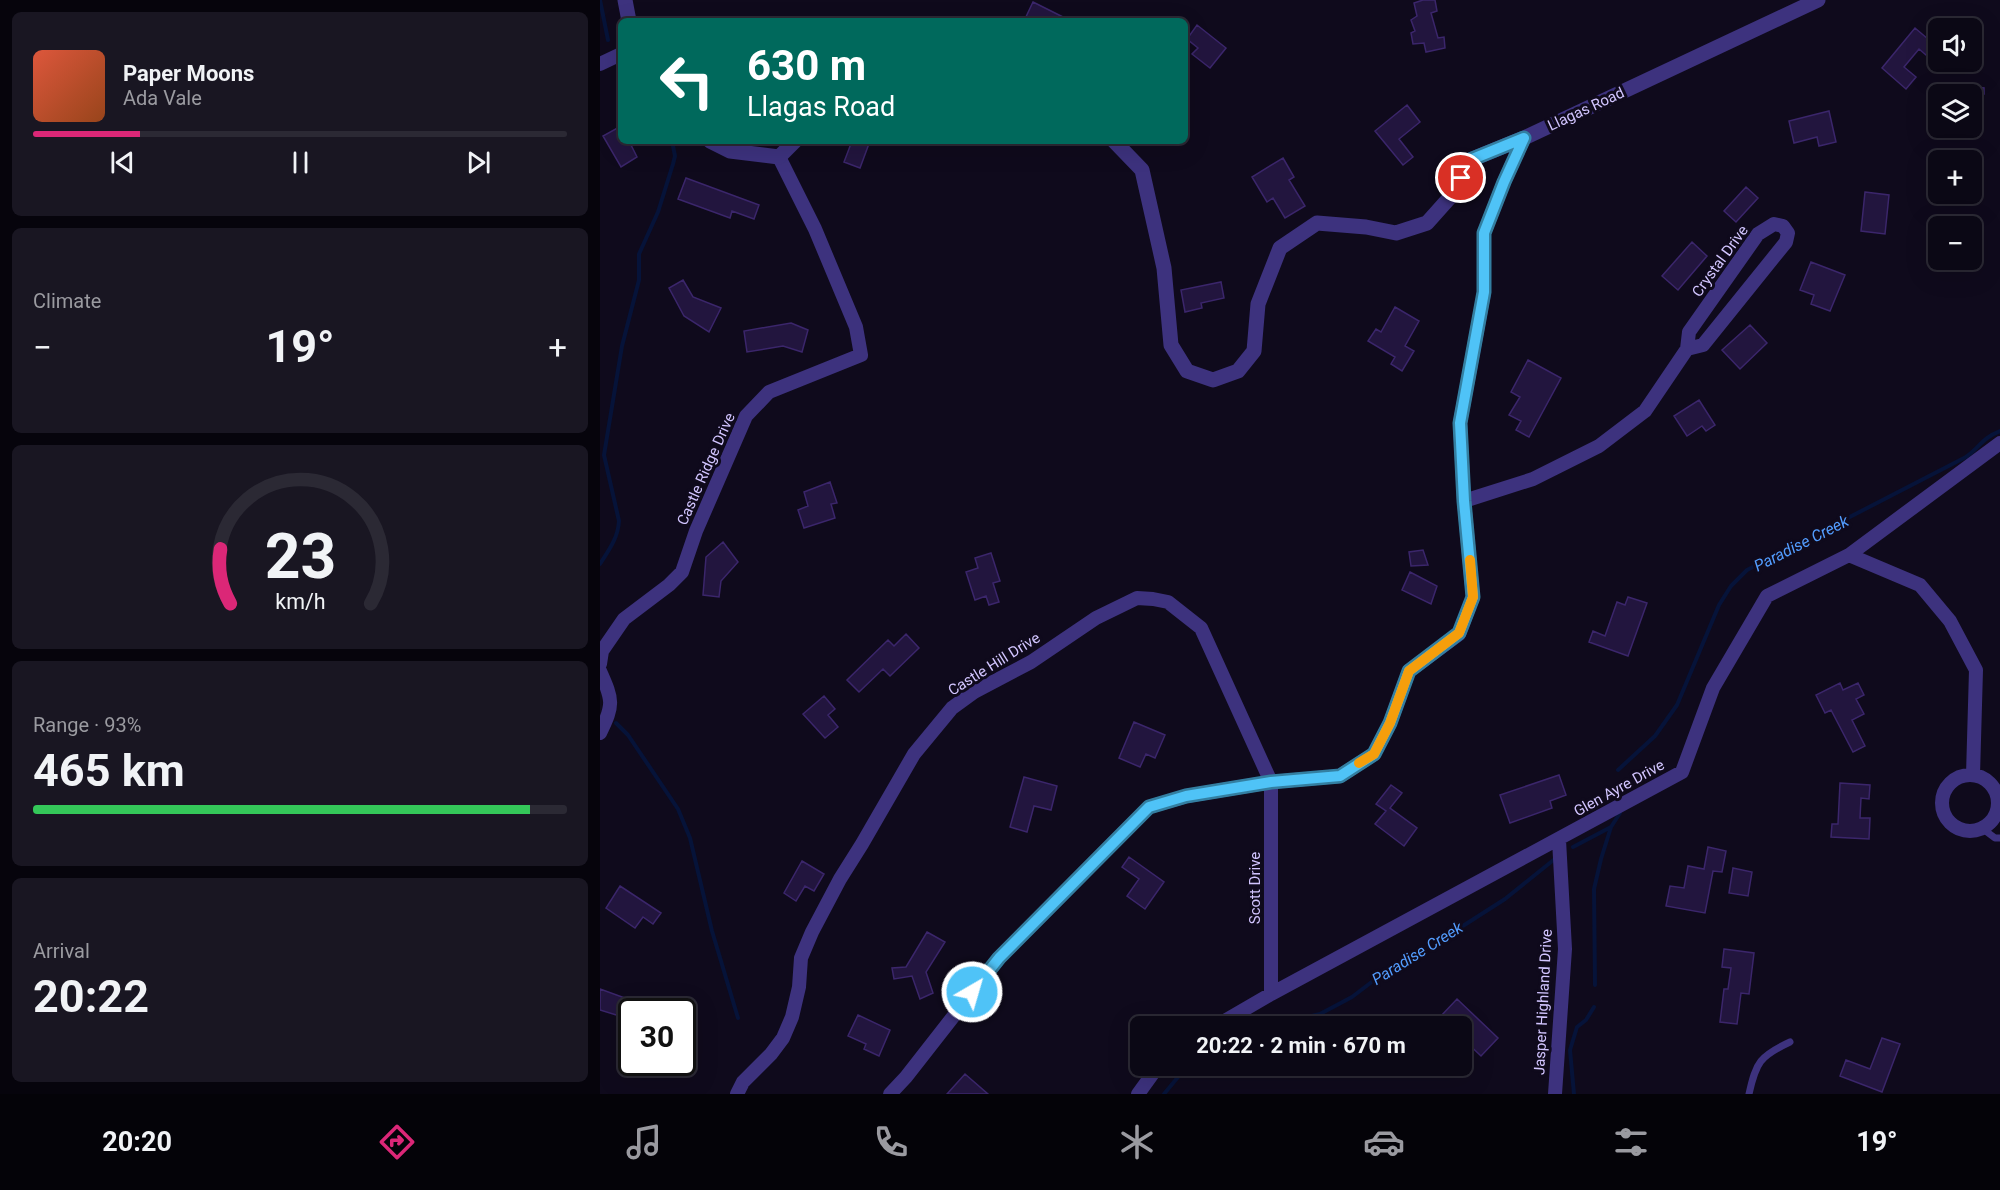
<!DOCTYPE html>
<html lang="en">
<head>
<meta charset="utf-8">
<style>
  body { margin:0; font-family:Roboto,sans-serif; background:#191622; color:#f1f3f6; height:100vh; display:flex; flex-direction:column; font-size:22px; white-space:nowrap }
  * { box-sizing:border-box; margin:0 }
  p { font-size:20px; color:#9a9aa0 }
  .icon { flex:none; width:33px; height:33px; fill:none; stroke:currentColor; stroke-width:2; stroke-linecap:round; stroke-linejoin:round }
  .map { position:relative; flex:1; overflow:hidden }
  .sheet { display:flex; flex-direction:column; gap:12px; padding:12px; background:#06040c; width:600px }
  .sheet>* { flex:none }
  .guide { position:absolute; left:18px; top:18px; width:570px; height:126px; border-radius:9px; box-shadow:0 6px 24px #0002,0 0 0 2px #2b2934; background:#00695c; color:#fff; overflow:hidden }
  .buttons { position:absolute; left:1328px; top:18px; display:grid; gap:12px }
  .buttons a { display:grid; place-items:center; width:54px; height:54px; border-radius:9px; background:#0b0815; box-shadow:0 6px 24px #0002,0 0 0 2px #2b2934; font-size:30px }
  .speed { position:absolute; left:18px; top:998px; display:flex; gap:12px; font-size:30px; font-weight:700; text-align:center }
  .speed>* { display:grid; place-content:center; width:78px; height:78px; border-radius:50%; background:#0b0815; box-shadow:0 6px 24px #0002,0 0 0 2px #2b2934; line-height:1 }
  .speed .limit { border:3px solid #111; border-radius:9px; background:#fff; color:#111 }
  .pin { position:absolute; display:grid; place-items:center; width:51px; height:51px; color:#fff; margin:-26px; border:3px solid #fff; border-radius:50%; box-shadow:0 2px 6px #0007 }
  .me { position:absolute; width:66px; margin:-33px; rotate:38deg; stroke-linejoin:round; filter:drop-shadow(0 0 4px #0008) }
  .turn { display:flex; align-items:center; gap:21px; height:126px; padding:0 30px; font-size:27px }
  .turn .icon { width:78px; height:78px; stroke-width:2.5 }
  .turn b { display:block; font-size:42px; line-height:51px }
  .big { font-size:45px; font-weight:700; line-height:1.1 }
  .sheet .widget { flex:1; display:flex; flex-direction:column; justify-content:center; gap:9px; min-width:0; padding:0 21px; border-radius:9px; background:#191622 }
  .sheet .dial { align-items:center; gap:0 }
  .dial svg { height:156px; overflow:visible; fill:none; stroke:#2b2934; stroke-width:7; stroke-linecap:round; text-anchor:middle }
  .dial text { fill:#f1f3f6; stroke:none }
  .song { display:flex; align-items:center; gap:18px }
  .cover { width:72px; height:72px; border-radius:9px; background:linear-gradient(135deg,hsl(10 70% 55%),hsl(20 70% 35%)) }
  .played { height:6px; border-radius:3px; background:linear-gradient(90deg,#db2777 20%,#2b2934 20%) }
  .keys { display:flex; justify-content:space-around; direction:ltr }
  .heat { display:flex; justify-content:space-between; align-items:center; font-size:33px; direction:ltr }
  .charge { height:9px; border-radius:4px; background:linear-gradient(90deg,#34c759 93%,#2b2934 0) }
  .trip { position:absolute; left:530px; top:1016px; width:342px; height:60px; border-radius:9px; background:#0b0815; box-shadow:0 6px 24px #0002,0 0 0 2px #2b2934; font-weight:700; line-height:60px; text-align:center }
  .tabs { display:flex; height:96px; justify-content:space-around; align-items:center; background:#040308; color:#9a9aa0 }
  .tabs .icon { width:42px; height:42px }
  .tabs .current { color:#db2777 }
  .tabs b { font-size:27px; color:#f1f3f6 }
  main { display:flex; flex:1; min-height:0 }
  .map>svg:first-child { display:block }
  .lines { fill:none; stroke-linecap:round; stroke-linejoin:round }
  .stream { stroke:#061339; stroke-width:4 }
  .building { fill:#22153e; stroke:#3b266b; stroke-width:1.5 }
  .service { stroke:#3d327e; stroke-width:7 }
  .minor { stroke:#3d327e; stroke-width:14 }
  .tertiary { stroke:#3d327e; stroke-width:15 }
  .route-casing { stroke:#337fa1; stroke-width:15 }
  .route { stroke:#4fc3f7; stroke-width:10 }
  .slow { stroke:#f59e0b; stroke-width:10 }
  .labels { text-anchor:middle; stroke-width:6; stroke-linejoin:round; paint-order:stroke }
  .street-label { font-size:15px; fill:#d2c5ff; stroke:#0f0a1c }
  .water-label { font-size:16px; font-style:italic; fill:#539dff; stroke:#0f0a1c }
</style>
</head>
<body>
<main>
<section class="sheet">
<div class="widget">
<div class="song"><i class="cover"></i><div><b>Paper Moons</b><p>Ada Vale</p></div></div>
<div class="played"></div>
<div class="keys"><svg class="icon" aria-label="previous" viewBox="0 0 24 24"><path d="M18 5L8 12l10 7zM5 5v14"/></svg><svg class="icon" aria-label="pause" viewBox="0 0 24 24"><path d="M8 5v14M16 5v14"/></svg><svg class="icon" aria-label="next" viewBox="0 0 24 24"><path d="M6 5l10 7-10 7zM19 5v14"/></svg></div>
</div>
<div class="widget"><p>Climate</p>
<div class="heat"><a>−</a><b class="big">19°</b><a>+</a></div>
</div>
<div class="widget dial"><svg viewBox="0 0 100 80">
<path d="M14 69A42 42 0 1 1 86 69"/>
<path d="M14 69A42 42 0 0 1 9 41" stroke="#db2777"/>
<text x="50" y="56" font-size="32" font-weight="700">23</text>
<text x="50" y="72" font-size="11">km/h</text>
</svg></div>
<div class="widget"><p>Range · 93%</p><b class="big">465 km</b><div class="charge"></div></div>
<div class="widget"><p>Arrival</p><b class="big">20:22</b></div>
</section>
<div class="map">
<svg width="1400" height="1094" viewBox="0 0 1400 1094">
  <rect width="100%" height="100%" fill="#0f0a1c"/>
  <g class="lines">
    <path class="stream" d="M 0,0 L 8,40
      M 0,564 C 9,550 18,538 19,521 L 4,455 L 22,346 L 39,280 L 39,254 L 58,212 L 73,164 L 75,156 L 72,141
      M 16,723 L 28,735 L 78,809 L 90,838 L 112,931 L 138,1018
      M 1018,770 L 1055,736 L 1077,705 L 1119,605 L 1131,586 L 1147,570 L 1366,457 C 1380,447 1382,438 1400,431
      M 973,847 L 1011,827 L 1020,813
      M 995,985 L 994,889 L 1001,859 L 1011,827
      M 668,1026 L 720,1014 L 752,997 L 790,968 L 855,931 L 905,899 L 956,858
      M 564,1094 L 588,1065
      M 974,1094 L 970,1050 L 977,1027 L 986,1020 L 994,1007"/>
  </g>
  <path class="building" d="M 823,0 L 835,0 L 837,11 L 831,13 L 838,38 L 844,37 L 845,48 L 826,52 L 824,43 L 813,44 L 811,33 L 815,31 L 811,20 L 817,16 L 814,3 Z
    M 433,2 L 471,21 L 424,21 Z
    M 597,25 L 626,48 L 610,68 L 592,54 L 598,48 L 587,39 Z
    M 1315,28 L 1335,45 L 1326,55 L 1319,49 L 1304,67 L 1316,77 L 1306,89 L 1282,68 Z
    M 1353,84 L 1384,88 L 1384,94 L 1351,94 Z
    M 807,105 L 820,122 L 799,139 L 813,157 L 803,165 L 775,131 Z
    M 1229,111 L 1236,142 L 1219,146 L 1217,137 L 1194,143 L 1189,121 Z
    M 21,126 L 21,141 L 29,141 L 37,157 L 21,167 L 3,136 Z
    M 252,141 L 270,141 L 260,168 L 244,162 Z
    M 683,158 L 694,177 L 689,180 L 705,206 L 685,218 L 673,198 L 667,202 L 652,177 Z
    M 86,178 L 159,205 L 154,219 L 132,211 L 130,218 L 78,199 Z
    M 1146,187 L 1158,198 L 1136,222 L 1124,211 Z
    M 1265,192 L 1289,195 L 1285,234 L 1261,231 Z
    M 1092,242 L 1107,256 L 1078,290 L 1062,276 Z
    M 1211,262 L 1245,275 L 1230,311 L 1211,304 L 1214,295 L 1200,290 Z
    M 83,280 L 93,297 L 121,308 L 109,332 L 84,316 L 69,288 Z
    M 621,282 L 624,298 L 601,303 L 602,308 L 585,312 L 581,290 Z
    M 795,307 L 819,321 L 805,346 L 814,351 L 802,371 L 791,364 L 795,357 L 768,341 L 776,329 L 781,332 Z
    M 191,323 L 208,330 L 202,352 L 183,346 L 147,352 L 144,331 Z
    M 1150,325 L 1167,343 L 1140,369 L 1122,350 Z
    M 928,360 L 961,378 L 929,437 L 916,430 L 921,421 L 909,415 L 920,397 L 911,392 Z
    M 1099,400 L 1115,425 L 1106,431 L 1102,426 L 1087,436 L 1074,416 Z
    M 230,482 L 237,503 L 231,504 L 235,518 L 204,528 L 198,510 L 208,506 L 204,492 Z
    M 123,542 L 138,562 L 121,581 L 119,597 L 103,595 L 106,557 Z
    M 823,550 L 828,565 L 811,566 L 809,552 Z
    M 391,553 L 400,581 L 393,583 L 399,602 L 389,605 L 386,596 L 375,600 L 366,572 L 378,568 L 375,558 Z
    M 810,572 L 837,586 L 831,604 L 802,590 Z
    M 1028,597 L 1047,603 L 1028,656 L 989,642 L 993,631 L 1005,636 L 1017,602 L 1025,605 Z
    M 306,634 L 319,648 L 290,676 L 283,669 L 259,692 L 247,680 L 288,640 L 294,646 Z
    M 1240,683 L 1243,690 L 1258,683 L 1264,695 L 1256,699 L 1264,714 L 1252,720 L 1265,746 L 1253,752 L 1231,710 L 1225,713 L 1216,695 Z
    M 224,696 L 235,709 L 228,715 L 238,727 L 225,738 L 203,714 Z
    M 534,722 L 565,735 L 555,758 L 546,754 L 540,767 L 519,758 Z
    M 959,775 L 966,795 L 950,801 L 952,808 L 910,823 L 900,795 Z
    M 424,777 L 457,786 L 451,810 L 434,806 L 427,832 L 410,827 Z
    M 1240,783 L 1270,785 L 1269,799 L 1261,798 L 1260,818 L 1270,818 L 1269,839 L 1231,837 L 1232,824 L 1238,824 Z
    M 791,785 L 802,793 L 790,808 L 817,828 L 804,846 L 775,824 L 786,811 L 776,804 Z
    M 1108,847 L 1126,851 L 1122,872 L 1113,871 L 1105,913 L 1066,906 L 1070,886 L 1084,888 L 1088,866 L 1104,869 Z
    M 529,857 L 564,882 L 545,909 L 527,896 L 539,879 L 522,867 Z
    M 202,861 L 224,874 L 214,891 L 205,886 L 196,901 L 184,893 Z
    M 1133,868 L 1152,872 L 1148,896 L 1129,893 Z
    M 20,886 L 61,913 L 53,924 L 43,917 L 35,928 L 6,908 Z
    M 327,932 L 345,942 L 326,972 L 333,993 L 320,999 L 312,976 L 294,979 L 292,968 L 306,967 Z
    M 1124,949 L 1154,953 L 1149,994 L 1141,993 L 1137,1024 L 1120,1022 L 1124,989 L 1128,989 L 1131,968 L 1122,967 Z
    M 0,989 L 33,1001 L 26,1018 L 0,1010 Z
    M 857,999 L 898,1038 L 881,1056 L 861,1037 L 861,1026 L 849,1026 L 840,1017 Z
    M 258,1015 L 290,1030 L 279,1056 L 264,1049 L 266,1044 L 248,1036 Z
    M 1282,1038 L 1300,1044 L 1282,1092 L 1240,1076 L 1246,1060 L 1270,1069 Z
    M 365,1074 L 388,1094 L 347,1094 Z"/>
  <g class="lines">
    <path class="service" d="M 1383,829 L 1395,838 L 1400,838
      M 1149,1094 C 1156,1062 1160,1056 1190,1042"/>
    <path class="minor" d="M 0,64 L 21,54
      M 864,501 L 933,479 L 999,446 L 1045,411 L 1087,349 L 1089,332 L 1158,234 L 1174,224 L 1183,226 L 1188,233 L 1186,242 L 1103,345 L 1087,349
      M 1249,555 L 1320,585 L 1350,621 L 1376,670 L 1373,775
      M 0,664 L 2,651 L 24,619 L 69,585 L 82,572 L 96,531 L 146,416 L 169,392 L 261,355 L 256,327 L 215,229 L 179,157
      M 0,671 C 13,700 14,705 0,733
      M1342 803a28 28 0 1 1 56 0a28 28 0 1 1-56 0Z
      M 671,994 L 671,782 L 740,776 L 774,754 L 790,723 L 809,671 L 859,634 L 873,597 L 864,501 L 860,423 L 884,293 L 884,233 L 904,182 L 924,138
      M 616,1026 L 671,994 L 1082,772 L 1113,688 L 1167,596 L 1249,555 L 1400,443
      M 137,1094 L 143,1082 L 171,1054 L 183,1038 L 192,1017 L 199,987 L 201,958 L 212,932 L 240,879 L 262,844 L 314,754 L 352,708 L 374,692 L 431,662 L 496,618 L 537,598 L 553,599 L 568,602 L 601,628 L 671,782 L 587,796 L 549,807 L 399,958 L 306,1077 L 290,1094
      M 538,1094 L 559,1065
      M 955,1094 L 965,949 L 959,840"/>
    <path class="tertiary" d="M 25,0 L 29,21
      M 110,141 L 130,151 L 179,157 L 195,141
      M 514,141 L 542,170 L 564,268 L 571,345 L 587,371 L 613,380 L 638,371 L 654,351 L 658,304 L 680,248 L 717,223 L 766,227 L 796,233 L 827,223 L 852,195 L 870,160 L 924,138 L 1218,0"/>
  </g>
  <g class="lines">
    <g class="route-casing">
      <path id="route" d="M 372,992 L 399,958 L 549,807 L 586,796 L 671,782 L 740,776 L 774,754 L 790,723 L 809,671 L 859,633 L 873,597 L 864,501 L 860,423 L 884,292 L 884,233 L 904,182 L 924,138 L 870,160 L 861,178"/>
    </g>
    <use href="#route" class="route"/>
    <path class="slow" d="M 759,763 L 774,754 L 790,723 L 809,671 L 859,633 L 873,597 L 870,560"/>
  </g>
  <g class="labels">
    <g class="street-label">
      <text transform="translate(986 109) rotate(-25)" y="5">Llagas Road</text>
      <text transform="translate(1120 261) rotate(-54)" y="5">Crystal Drive</text>
      <text transform="translate(106 469) rotate(-66)" y="5">Castle Ridge Drive</text>
      <text transform="translate(394 664) rotate(-32)" y="5">Castle Hill Drive</text>
      <text transform="translate(1019 788) rotate(-29)" y="5">Glen Ayre Drive</text>
      <text transform="translate(655 888) rotate(-90)" y="5">Scott Drive</text>
      <text transform="translate(943 1002) rotate(-87)" y="5">Jasper Highland Drive</text>
    </g>
    <g class="water-label">
      <text transform="translate(1201 543) rotate(-27)" y="6">Paradise Creek</text>
      <text transform="translate(817 953) rotate(-32)" y="6">Paradise Creek</text>
    </g>
  </g>
</svg>
<div class="buttons">
<a><svg class="icon" aria-label="sound" viewBox="0 0 24 24"><path d="M4 9h4l5-4v14l-5-4H4zM17 9q2 3 0 6"/></svg></a>
<a><svg class="icon" aria-label="layers" viewBox="0 0 24 24"><path d="M12 4l9 5-9 5-9-5zM3 14l9 5 9-5"/></svg></a>
<a>+</a>
<a>−</a>
</div>
<div class="speed"><div class="limit">30</div></div>
<div class="pin" style="left:861px;top:178px;background:#d93025"><svg class="icon" aria-label="arrive" viewBox="0 0 24 24"><path d="M6 21V4h12l-3 4 3 4H6"/></svg></div>
<svg class="me" style="left:372px;top:992px" viewBox="-20 -20 40 40"><circle r="17" fill="#4fc3f7" stroke="#fff" stroke-width="3"/><path d="M0-11L8 9 0 5-8 9z" fill="#fff"/></svg>
<div class="trip">20:22 · 2 min · 670 m</div>
<div class="guide">
<div class="turn"><svg class="icon" aria-label="left" viewBox="0 0 24 24"><path d="M17 20v-9H6M10 6l-5 5 5 5"/></svg><div><b>630 m</b>Llagas Road</div></div>
</div>
</div>
</main>
<nav class="tabs">
<b>20:20</b>
<svg class="icon current" aria-label="directions" viewBox="0 0 24 24"><path d="M12 3l9 9-9 9-9-9zM9 14v-3h6M13 9l2 2-2 2"/></svg>
<svg class="icon" aria-label="music" viewBox="0 0 24 24"><path d="M9 18V5l10-2v13"/><circle cx="6" cy="18" r="3"/><circle cx="16" cy="16" r="3"/></svg>
<svg class="icon" aria-label="phone" viewBox="0 0 24 24"><path d="M5 4h4l2 5-3 2q2 4 5 5l2-3 5 2v4C11 20 4 13 5 4z"/></svg>
<svg class="icon" aria-label="climate" viewBox="0 0 24 24"><path d="M12 3v18M4 7l16 10M4 17L20 7"/></svg>
<svg class="icon" aria-label="car" viewBox="0 0 24 24"><path d="M5 17H2v-5l4-1 3-4h7l3 4 3 1v5h-3M9 17h6M6 11h13"/><circle cx="7" cy="17" r="2"/><circle cx="17" cy="17" r="2"/></svg>
<svg class="icon" aria-label="filters" viewBox="0 0 24 24"><path d="M4 7h16M4 17h16"/><circle cx="9" cy="7" r="2"/><circle cx="15" cy="17" r="2"/></svg>
<b>19°</b>
</nav>
</body>
</html>
